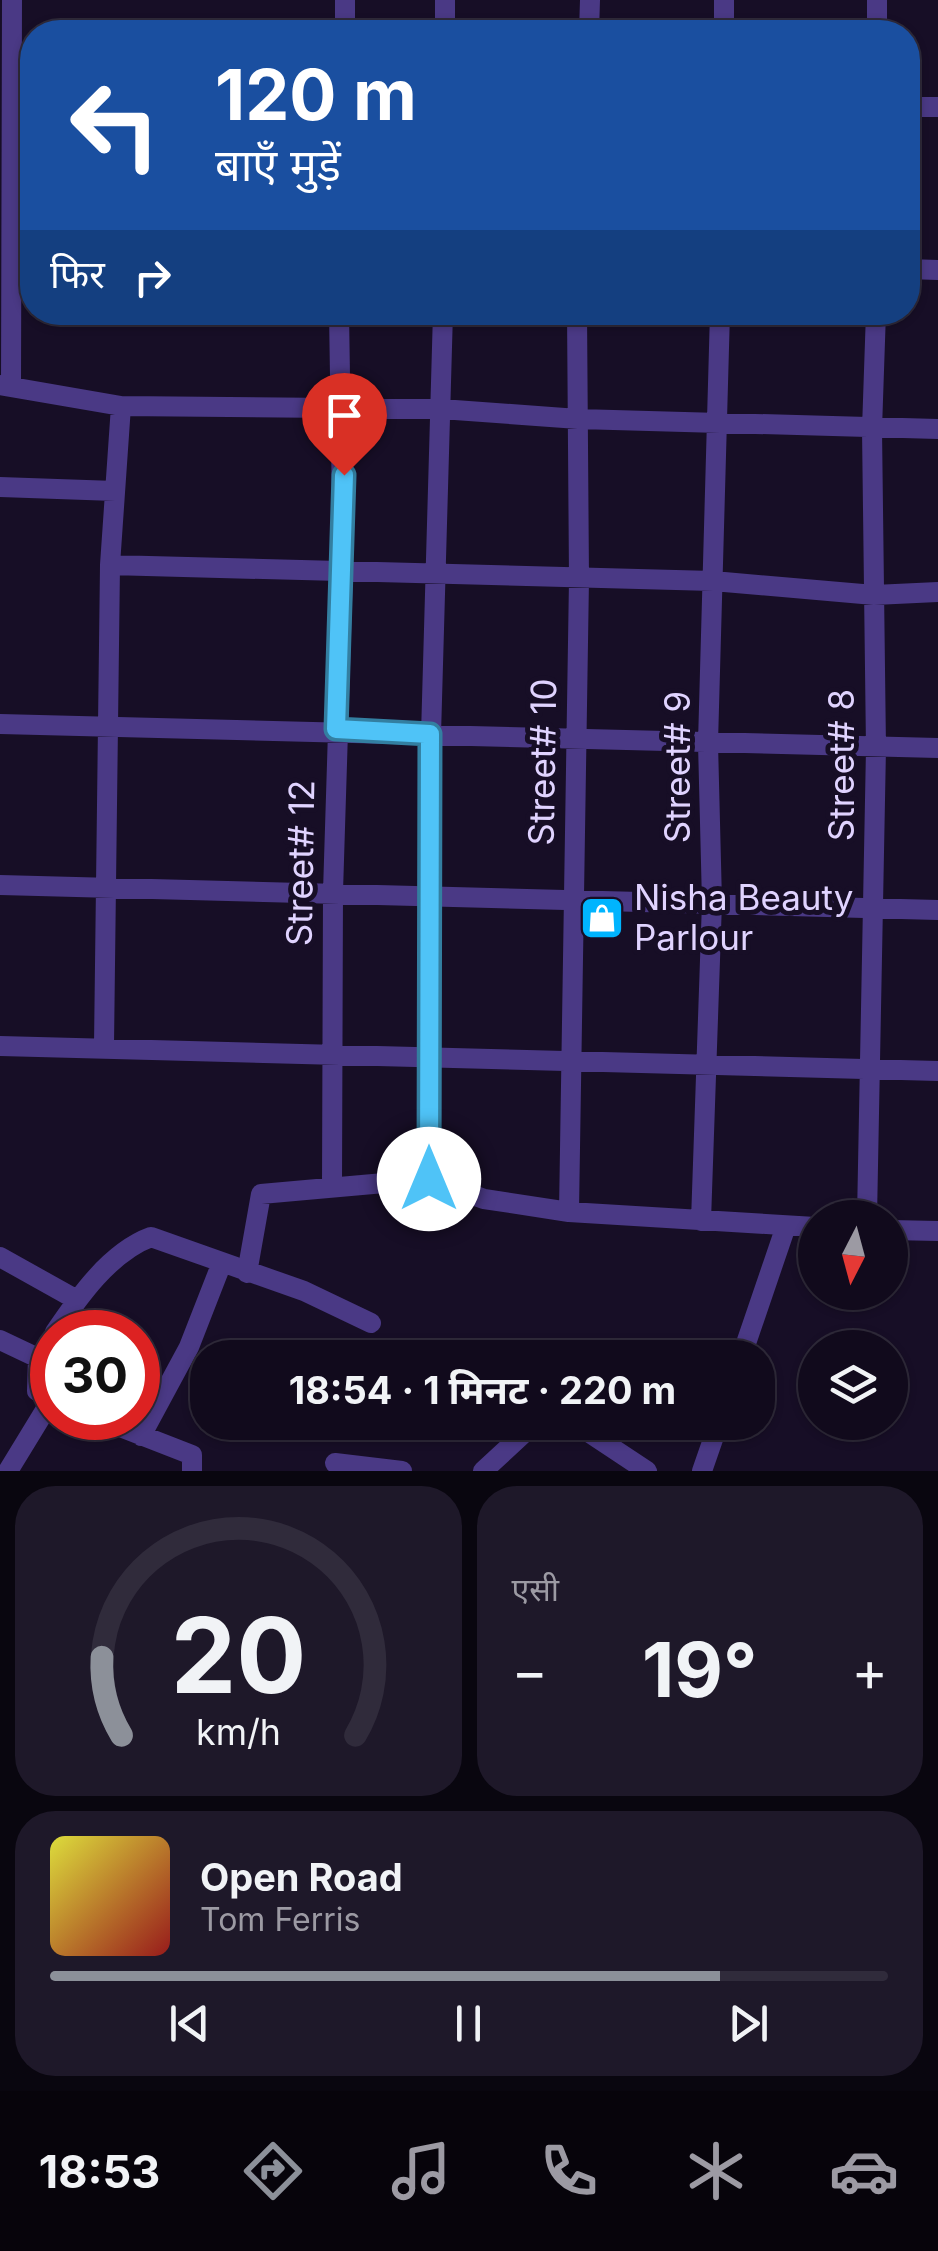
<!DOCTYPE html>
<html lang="hi">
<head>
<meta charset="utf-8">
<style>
  body { margin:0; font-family:Inter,"Noto Sans Devanagari",sans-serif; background:#1e1829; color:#f1f3f6; height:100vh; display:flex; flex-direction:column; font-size:38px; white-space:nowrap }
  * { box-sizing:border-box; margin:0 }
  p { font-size:32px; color:#9c9aa3 }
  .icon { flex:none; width:55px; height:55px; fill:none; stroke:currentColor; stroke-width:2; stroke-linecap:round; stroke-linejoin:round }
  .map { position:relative; height:1471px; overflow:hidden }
  .sheet { display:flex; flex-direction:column; gap:15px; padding:15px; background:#09060f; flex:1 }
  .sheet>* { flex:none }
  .hud { position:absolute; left:20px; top:20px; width:900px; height:305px; border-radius:40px; box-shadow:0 2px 8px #0004,0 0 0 2px #302b3b; background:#1a4fa0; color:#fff; overflow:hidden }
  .needle { width:65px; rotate:186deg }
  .controls { position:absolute; left:798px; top:1200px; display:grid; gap:20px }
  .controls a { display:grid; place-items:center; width:110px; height:110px; border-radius:50%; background:#110a1c; box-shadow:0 2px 8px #0004,0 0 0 2px #302b3b; font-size:50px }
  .speed { position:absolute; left:30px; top:1310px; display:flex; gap:20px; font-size:50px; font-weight:700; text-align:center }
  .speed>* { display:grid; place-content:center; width:130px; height:130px; border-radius:50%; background:#110a1c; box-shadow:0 2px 8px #0004,0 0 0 2px #302b3b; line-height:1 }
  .speed .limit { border:15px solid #d22; background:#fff; color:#111 }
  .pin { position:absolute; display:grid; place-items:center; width:85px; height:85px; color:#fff; margin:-102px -42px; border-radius:50% 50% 50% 0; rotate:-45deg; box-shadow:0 0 10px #0007 }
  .pin .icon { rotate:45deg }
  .me { position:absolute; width:110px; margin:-55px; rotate:0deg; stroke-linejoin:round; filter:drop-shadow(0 0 8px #0008) }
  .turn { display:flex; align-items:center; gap:35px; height:210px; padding:0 30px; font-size:45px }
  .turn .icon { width:130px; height:130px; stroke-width:2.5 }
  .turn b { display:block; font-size:70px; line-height:85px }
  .then { display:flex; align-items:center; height:95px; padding:0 30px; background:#0003; gap:20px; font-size:38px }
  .big { font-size:75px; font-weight:700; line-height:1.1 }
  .sheet .widget { flex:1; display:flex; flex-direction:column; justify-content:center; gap:15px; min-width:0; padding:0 35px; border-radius:40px; background:#1e1829 }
  .sheet .dial { align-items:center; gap:0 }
  .dial svg { height:260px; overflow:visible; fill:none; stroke:#302b3b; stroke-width:7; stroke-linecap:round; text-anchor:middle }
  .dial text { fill:#f1f3f6; stroke:none }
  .song { display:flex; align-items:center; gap:30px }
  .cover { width:120px; height:120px; border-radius:15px; background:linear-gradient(135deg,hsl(60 70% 55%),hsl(0 70% 35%)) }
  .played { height:10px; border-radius:5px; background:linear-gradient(90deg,#8c9099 80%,#302b3b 80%) }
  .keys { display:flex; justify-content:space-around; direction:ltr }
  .heat { display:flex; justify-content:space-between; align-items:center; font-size:55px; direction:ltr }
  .sheet .tiles { flex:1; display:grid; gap:15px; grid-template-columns:1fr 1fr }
  .widget:last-child { grid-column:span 2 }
  .trip { position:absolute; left:190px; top:1340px; width:585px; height:100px; border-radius:40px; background:#110a1c; box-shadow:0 2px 8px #0004,0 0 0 2px #302b3b; font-weight:700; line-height:100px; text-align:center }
  .tab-bar { display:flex; height:160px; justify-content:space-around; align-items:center; background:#07040b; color:#9c9aa3 }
  .tab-bar .icon { width:70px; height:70px }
  .tab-bar .on { color:#8c9099 }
  .tab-bar b { font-size:45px; color:#f1f3f6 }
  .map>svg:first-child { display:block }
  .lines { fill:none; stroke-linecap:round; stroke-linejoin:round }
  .minor { stroke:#4a3985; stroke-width:20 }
  .route-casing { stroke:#337fa1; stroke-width:25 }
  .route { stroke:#4fc3f7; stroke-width:18 }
  .labels { text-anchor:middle; stroke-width:10; stroke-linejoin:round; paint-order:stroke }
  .street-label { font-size:35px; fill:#e0d3ff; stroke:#170e26 }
  .poi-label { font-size:35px; fill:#e0d3ff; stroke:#170e26; text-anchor:start }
</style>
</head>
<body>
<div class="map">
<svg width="938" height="1471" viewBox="0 0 938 1471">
  <rect width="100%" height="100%" fill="#170e26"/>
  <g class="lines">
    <path class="minor" d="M 345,0 L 345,32
      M 445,0 L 445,32
      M 877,0 L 877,32
      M 589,32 L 590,0
      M 724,32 L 724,0
      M 908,107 L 938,107
      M 908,269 L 938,270
      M 0,385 L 121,406 L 110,565 L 104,1045
      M 11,386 L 12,0
      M 121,406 L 441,409 L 578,419 L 938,429
      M 0,487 L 115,491
      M 110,565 L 713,581 L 874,595 L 938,592
      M 0,724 L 938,748
      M 0,885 L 938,910
      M 0,1046 L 938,1071
      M 429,1179 L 431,735 L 443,312
      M 332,1185 L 333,892 L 343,571 L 339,312
      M 569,1212 L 579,579 L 577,312
      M 867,1218 L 876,748 L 872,429 L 876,312
      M 701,1221 L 712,902 L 708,743 L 720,312
      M 890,1230 L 938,1231
      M 0,1257 L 77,1300
      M 247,1273 L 261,1194 L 429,1179 L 484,1199 L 569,1212 L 815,1227
      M 55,1332 C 78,1298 110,1252 151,1237 L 304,1291 L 371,1323
      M 0,1340 L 38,1358 L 37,1391 L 52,1398
      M 741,1358 L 786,1226
      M 97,1418 L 192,1455 L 192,1471
      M 573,1422 L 647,1471
      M 141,1436 L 189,1347 L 221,1265
      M 335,1463 L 402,1471
      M 8,1471 L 52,1399
      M 483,1471 L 536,1422
      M 702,1471 L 719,1422"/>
  </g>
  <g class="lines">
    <g class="route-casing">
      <path id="route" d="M 344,475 L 336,729 L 430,734 L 429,1179"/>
    </g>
    <use href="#route" class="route"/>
  </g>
  <defs>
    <g id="shop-square" transform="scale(2.25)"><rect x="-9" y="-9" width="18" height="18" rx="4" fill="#00b4fe" stroke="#170e26"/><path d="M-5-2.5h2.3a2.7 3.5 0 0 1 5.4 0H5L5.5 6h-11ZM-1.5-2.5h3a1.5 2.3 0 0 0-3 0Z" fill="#fff"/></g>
  </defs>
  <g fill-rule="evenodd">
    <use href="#shop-square" x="602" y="918"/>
  </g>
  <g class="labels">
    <g class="street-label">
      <text transform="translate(543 762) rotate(-89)" y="12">Street# 10</text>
      <text transform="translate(842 765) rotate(-90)" y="12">Street# 8</text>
      <text transform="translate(678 767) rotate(-90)" y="12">Street# 9</text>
      <text transform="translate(301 863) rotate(-89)" y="12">Street# 12</text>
    </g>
    <g class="poi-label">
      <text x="634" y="910">Nisha Beauty<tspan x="634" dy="40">Parlour</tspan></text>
    </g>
  </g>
</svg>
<div class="controls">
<a><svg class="needle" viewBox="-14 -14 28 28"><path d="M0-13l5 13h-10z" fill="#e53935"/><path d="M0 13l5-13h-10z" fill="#9c9aa3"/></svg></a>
<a><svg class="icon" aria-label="layers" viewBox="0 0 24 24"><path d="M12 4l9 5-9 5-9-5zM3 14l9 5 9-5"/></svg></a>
</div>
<div class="speed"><div class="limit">30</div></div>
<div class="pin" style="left:344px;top:475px;background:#d93025"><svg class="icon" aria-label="arrive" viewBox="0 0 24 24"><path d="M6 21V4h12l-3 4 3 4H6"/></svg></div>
<svg class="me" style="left:429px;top:1179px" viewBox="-20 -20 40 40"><circle r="19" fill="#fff"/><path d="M0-13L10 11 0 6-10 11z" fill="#4fc3f7"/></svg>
<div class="trip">18:54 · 1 मिनट · 220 m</div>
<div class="hud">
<div class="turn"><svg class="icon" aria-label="left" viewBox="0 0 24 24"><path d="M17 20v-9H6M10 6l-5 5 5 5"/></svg><div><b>120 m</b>बाएँ मुड़ें</div></div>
<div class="then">फिर<svg class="icon" aria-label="right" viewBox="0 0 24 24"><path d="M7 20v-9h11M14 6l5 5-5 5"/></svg></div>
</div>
</div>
<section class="sheet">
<div class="tiles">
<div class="widget dial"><svg viewBox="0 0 100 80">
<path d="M14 69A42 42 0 1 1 86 69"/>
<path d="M14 69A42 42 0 0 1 8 45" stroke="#8c9099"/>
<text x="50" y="56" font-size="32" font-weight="700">20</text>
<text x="50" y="72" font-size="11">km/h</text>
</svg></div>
<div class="widget"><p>एसी</p>
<div class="heat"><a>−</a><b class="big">19°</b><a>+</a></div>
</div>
<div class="widget">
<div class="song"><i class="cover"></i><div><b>Open Road</b><p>Tom Ferris</p></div></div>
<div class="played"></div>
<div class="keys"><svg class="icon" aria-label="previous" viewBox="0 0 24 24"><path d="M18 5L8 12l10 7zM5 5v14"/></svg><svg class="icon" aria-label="pause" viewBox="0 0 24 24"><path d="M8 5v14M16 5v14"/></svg><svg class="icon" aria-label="next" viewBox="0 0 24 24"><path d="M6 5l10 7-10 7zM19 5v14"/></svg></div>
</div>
</div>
</section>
<nav class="tab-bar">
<b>18:53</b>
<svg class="icon on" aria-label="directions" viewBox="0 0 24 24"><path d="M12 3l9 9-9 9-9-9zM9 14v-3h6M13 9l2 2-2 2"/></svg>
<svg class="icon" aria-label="music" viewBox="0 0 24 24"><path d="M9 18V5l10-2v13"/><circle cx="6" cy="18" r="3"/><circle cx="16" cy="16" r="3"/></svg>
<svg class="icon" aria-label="phone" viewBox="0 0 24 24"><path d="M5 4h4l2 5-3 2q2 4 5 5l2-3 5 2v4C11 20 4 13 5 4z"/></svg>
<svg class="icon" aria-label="climate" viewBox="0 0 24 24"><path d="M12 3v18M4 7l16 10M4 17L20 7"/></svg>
<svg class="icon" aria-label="car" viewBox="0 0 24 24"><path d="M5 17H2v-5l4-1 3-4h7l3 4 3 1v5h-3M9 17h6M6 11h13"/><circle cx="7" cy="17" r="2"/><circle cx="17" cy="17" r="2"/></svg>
</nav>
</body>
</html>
